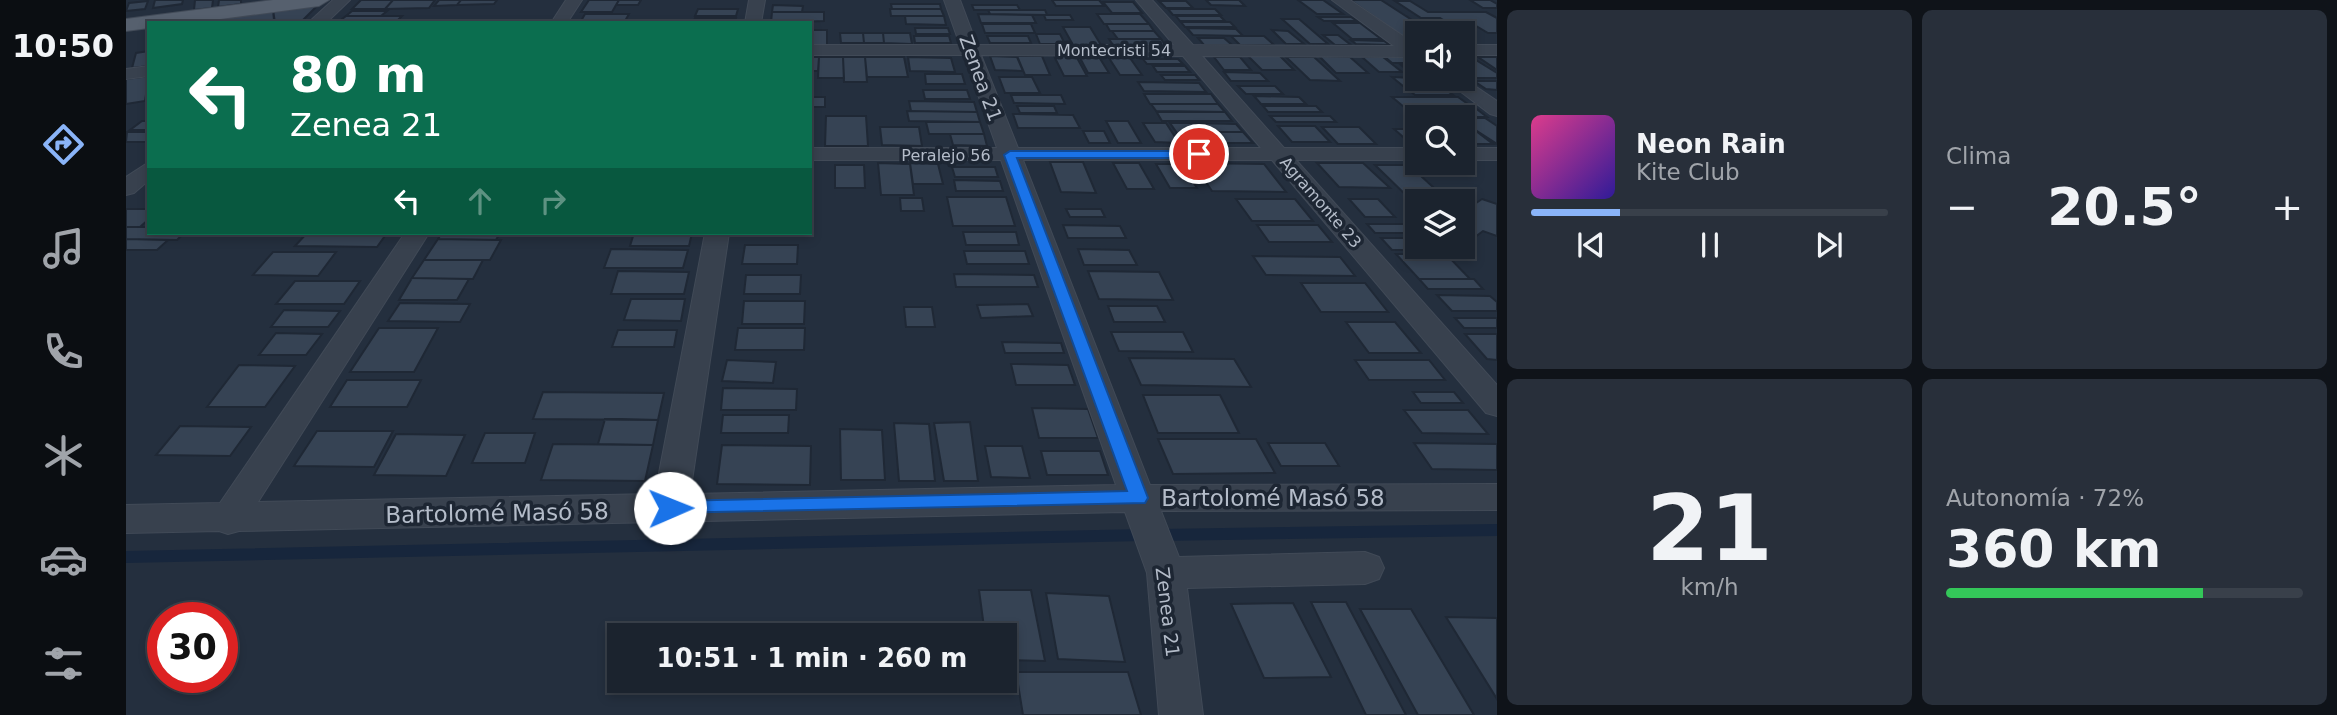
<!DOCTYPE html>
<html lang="es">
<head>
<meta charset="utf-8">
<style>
  body { margin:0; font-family:"DejaVu Sans",sans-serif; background:#282f3a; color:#f1f3f6; height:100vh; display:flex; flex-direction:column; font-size:26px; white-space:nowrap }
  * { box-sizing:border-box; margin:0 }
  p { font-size:23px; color:#a0a4aa }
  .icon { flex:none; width:38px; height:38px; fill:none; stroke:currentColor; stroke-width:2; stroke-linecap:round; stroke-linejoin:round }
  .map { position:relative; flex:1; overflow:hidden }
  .panel { display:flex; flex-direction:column; gap:10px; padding:10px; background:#0f1319; width:840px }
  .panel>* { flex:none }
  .guide { position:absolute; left:21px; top:21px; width:665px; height:214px; border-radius:0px; box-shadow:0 4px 10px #0003,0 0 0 2px #39404a; background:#0b6e4f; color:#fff; overflow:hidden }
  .buttons { position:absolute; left:1279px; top:21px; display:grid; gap:14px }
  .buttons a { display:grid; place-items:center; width:70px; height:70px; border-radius:0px; background:#1b232e; box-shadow:0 4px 10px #0003,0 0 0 2px #39404a; font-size:35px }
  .speed { position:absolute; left:21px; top:602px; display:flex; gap:14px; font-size:35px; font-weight:700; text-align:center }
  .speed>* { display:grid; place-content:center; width:91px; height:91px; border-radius:50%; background:#1b232e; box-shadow:0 4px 10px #0003,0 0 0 2px #39404a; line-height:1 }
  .speed .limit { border:10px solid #d22; background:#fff; color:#111 }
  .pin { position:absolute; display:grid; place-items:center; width:60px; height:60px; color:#fff; margin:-30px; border:4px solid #fff; border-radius:50%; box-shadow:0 2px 7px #0007 }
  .me { position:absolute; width:77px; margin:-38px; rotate:89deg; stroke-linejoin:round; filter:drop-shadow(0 0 5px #0008) }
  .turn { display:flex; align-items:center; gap:24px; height:147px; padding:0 28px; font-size:32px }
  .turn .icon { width:91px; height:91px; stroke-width:2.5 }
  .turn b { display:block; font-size:49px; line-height:60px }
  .lanes { display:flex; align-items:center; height:66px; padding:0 28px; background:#0003; justify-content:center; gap:35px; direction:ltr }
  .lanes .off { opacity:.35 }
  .big { font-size:52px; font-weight:700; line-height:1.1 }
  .panel .widget { flex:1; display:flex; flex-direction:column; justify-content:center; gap:10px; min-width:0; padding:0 24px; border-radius:10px; background:#282f3a }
  .panel .dial { align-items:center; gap:0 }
  .dial b { font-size:91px; line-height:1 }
  .song { display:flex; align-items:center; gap:21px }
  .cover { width:84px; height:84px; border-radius:10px; background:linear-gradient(135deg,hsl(330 70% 55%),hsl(250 70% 35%)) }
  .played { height:7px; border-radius:4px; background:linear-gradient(90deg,#8ab4f8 25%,#39404a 25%) }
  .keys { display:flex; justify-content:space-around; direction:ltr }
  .heat { display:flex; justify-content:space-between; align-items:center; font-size:38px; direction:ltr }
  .charge { height:10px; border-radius:5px; background:linear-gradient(90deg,#34c759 72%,#39404a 0) }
  .panel .tiles { flex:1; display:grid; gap:10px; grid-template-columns:repeat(2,1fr) }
  .trip { position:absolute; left:481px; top:623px; width:410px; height:70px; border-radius:0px; background:#1b232e; box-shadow:0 4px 10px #0003,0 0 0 2px #39404a; font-weight:700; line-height:70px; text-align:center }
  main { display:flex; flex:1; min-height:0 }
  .tab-bar { display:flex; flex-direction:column; width:126px; justify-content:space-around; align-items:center; background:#0b0e12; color:#a0a4aa }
  .tab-bar .icon { width:49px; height:49px }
  .tab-bar .active { color:#8ab4f8 }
  .tab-bar b { font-size:32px; color:#f1f3f6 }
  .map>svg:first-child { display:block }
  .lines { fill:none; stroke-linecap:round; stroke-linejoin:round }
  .stream { stroke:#17263c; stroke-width:12 }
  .building { fill:#364354; stroke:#1f2835; stroke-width:2 }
  .minor-casing { stroke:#414a57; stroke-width:2 }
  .major-casing { stroke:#414a57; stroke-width:2 }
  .minor { fill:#38414e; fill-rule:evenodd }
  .major { fill:#56606e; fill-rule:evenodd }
  .route { fill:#1a73e8; stroke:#114b97; stroke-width:2 }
  .labels { text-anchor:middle; stroke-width:7; stroke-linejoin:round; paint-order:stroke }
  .far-street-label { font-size:16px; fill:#b4bcc9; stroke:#1d2633 }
  .street-label { font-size:19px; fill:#b4bcc9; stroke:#1d2633 }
  .near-street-label { font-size:23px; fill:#b4bcc9; stroke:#1d2633 }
</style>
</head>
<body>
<main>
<nav class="tab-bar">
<b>10:50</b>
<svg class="icon active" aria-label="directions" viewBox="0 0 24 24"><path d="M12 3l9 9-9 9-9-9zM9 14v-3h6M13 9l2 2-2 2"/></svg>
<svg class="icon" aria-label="music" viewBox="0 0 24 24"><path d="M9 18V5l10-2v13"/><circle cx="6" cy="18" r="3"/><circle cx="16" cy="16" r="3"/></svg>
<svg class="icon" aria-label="phone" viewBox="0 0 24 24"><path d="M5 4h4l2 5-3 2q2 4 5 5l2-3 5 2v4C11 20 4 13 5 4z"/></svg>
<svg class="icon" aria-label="climate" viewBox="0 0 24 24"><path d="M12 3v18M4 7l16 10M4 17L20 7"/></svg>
<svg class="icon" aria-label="car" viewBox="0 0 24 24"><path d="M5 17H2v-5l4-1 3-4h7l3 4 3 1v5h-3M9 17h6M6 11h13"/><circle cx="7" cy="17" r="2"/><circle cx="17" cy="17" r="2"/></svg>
<svg class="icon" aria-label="filters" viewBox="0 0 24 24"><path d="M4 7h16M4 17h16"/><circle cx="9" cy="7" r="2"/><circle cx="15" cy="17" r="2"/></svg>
</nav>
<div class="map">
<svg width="1371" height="715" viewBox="0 0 1371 715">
  <rect width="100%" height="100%" fill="#242f3e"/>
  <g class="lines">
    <path class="stream" d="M 1033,535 L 1371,530
      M 0,557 L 1018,535"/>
  </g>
  <path class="building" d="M 29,0 L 57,0 L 56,4 L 27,8 Z
    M 69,0 L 87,0 L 86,8 L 68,10 Z
    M 93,0 L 115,0 L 115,4 L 92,7 Z
    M 235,0 L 267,0 L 259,9 L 226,9 Z
    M 267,0 L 309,0 L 303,8 L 259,9 Z
    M 313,0 L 335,0 L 331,5 L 308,6 Z
    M 335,0 L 371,0 L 368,4 L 331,5 Z
    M 463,0 L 493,0 L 486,12 L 455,12 Z
    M 493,0 L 515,0 L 512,5 L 490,5 Z
    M 926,0 L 973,0 L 978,6 L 930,6 Z
    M 1080,0 L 1113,0 L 1119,6 L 1085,5 Z
    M 1172,0 L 1197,0 L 1217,14 L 1191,14 Z
    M 1224,0 L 1255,0 L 1306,33 L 1292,33 L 1292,45 L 1289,45 Z
    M 1344,0 L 1364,0 L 1371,4 L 1371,8 L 1357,8 Z
    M 22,1 L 19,9 L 0,11 L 3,3 Z
    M 1033,1 L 1060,1 L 1067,8 L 1040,8 Z
    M 1269,1 L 1284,1 L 1302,12 L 1360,12 L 1371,18 L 1371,33 L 1362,33 L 1345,23 L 1322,23 L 1314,18 L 1295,18 Z
    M 977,2 L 1007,2 L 1016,13 L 986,13 Z
    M 193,4 L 177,20 L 149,23 L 147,10 Z
    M 765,4 L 814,4 L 815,9 L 766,9 Z
    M 647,5 L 677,6 L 676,12 L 646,12 Z
    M 846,5 L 891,5 L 894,10 L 848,10 Z
    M 572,9 L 612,9 L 610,16 L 569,16 Z
    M 764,9 L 815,9 L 818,16 L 765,16 Z
    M 1042,9 L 1089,9 L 1095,15 L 1047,15 Z
    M 147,10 L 148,20 L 100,23 L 101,16 Z
    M 862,10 L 919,10 L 921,15 L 864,14 Z
    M 226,11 L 261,11 L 255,16 L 220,16 Z
    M 646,12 L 698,12 L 698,21 L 645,23 Z
    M 459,14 L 503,14 L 499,21 L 455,21 Z
    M 852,14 L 906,15 L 910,23 L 855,23 Z
    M 971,14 L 1014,14 L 1023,24 L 978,24 Z
    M 918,15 L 944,15 L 947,20 L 920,20 Z
    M 220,16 L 276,16 L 269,23 L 211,23 Z
    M 779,16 L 818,16 L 820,25 L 780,24 Z
    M 1050,16 L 1094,16 L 1099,21 L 1054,21 Z
    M 1192,17 L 1225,17 L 1231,21 L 1198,21 Z
    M 569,18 L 610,18 L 609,23 L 567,23 Z
    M 1156,19 L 1173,19 L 1202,44 L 1184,44 Z
    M 1055,22 L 1104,22 L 1109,27 L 1059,27 Z
    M 1207,23 L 1234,23 L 1255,39 L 1226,39 Z
    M 856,24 L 905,24 L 909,33 L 859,33 Z
    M 980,24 L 1023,24 L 1028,31 L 984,31 Z
    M 937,27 L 964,27 L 975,45 L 947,45 Z
    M 789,28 L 822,28 L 824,34 L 790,34 Z
    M 1061,28 L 1110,29 L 1117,36 L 1067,35 Z
    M 684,30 L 701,30 L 701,45 L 684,45 Z
    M 1146,30 L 1162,31 L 1178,44 L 1160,44 Z
    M 986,31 L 1028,31 L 1035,39 L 992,39 Z
    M 714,33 L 737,33 L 738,43 L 715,43 Z
    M 737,33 L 757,33 L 758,43 L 738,43 Z
    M 757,33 L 784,33 L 786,44 L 758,43 Z
    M 910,34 L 934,34 L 939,44 L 914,44 Z
    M 1197,35 L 1212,35 L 1225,45 L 1209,45 Z
    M 788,36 L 823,36 L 825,43 L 789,43 Z
    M 861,36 L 902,36 L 905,43 L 864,43 Z
    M 1105,36 L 1138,36 L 1148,45 L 1114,45 Z
    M 1072,38 L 1098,38 L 1106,45 L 1078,45 Z
    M 983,39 L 1035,39 L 1039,45 L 987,45 Z
    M 1225,40 L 1258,41 L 1264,45 L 1230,44 Z
    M 23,51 L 23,66 L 6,68 L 10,53 Z
    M 864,56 L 891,57 L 897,71 L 869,70 Z
    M 891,56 L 916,56 L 924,75 L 899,75 Z
    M 928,56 L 950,56 L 961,76 L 938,76 Z
    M 953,56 L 973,57 L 983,73 L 962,73 Z
    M 1122,56 L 1154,56 L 1168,70 L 1136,70 Z
    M 1193,56 L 1224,57 L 1242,73 L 1210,73 Z
    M 684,57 L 693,57 L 692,71 L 684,71 Z
    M 693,57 L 717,57 L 718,78 L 692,78 Z
    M 717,57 L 739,57 L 741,82 L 718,82 Z
    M 739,57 L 778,57 L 782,77 L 741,77 Z
    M 782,57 L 825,58 L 829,72 L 784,71 Z
    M 1088,57 L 1114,57 L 1125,70 L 1098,70 Z
    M 1160,57 L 1188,57 L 1214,81 L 1184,80 Z
    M 1236,57 L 1257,57 L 1276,72 L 1253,72 Z
    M 1259,57 L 1281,57 L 1288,63 L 1266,63 Z
    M 1337,57 L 1345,57 L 1371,73 L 1371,78 L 1344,78 L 1337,74 Z
    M 1352,57 L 1371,57 L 1371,70 Z
    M 983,58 L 1004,58 L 1016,75 L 994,75 Z
    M 1017,59 L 1052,59 L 1057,64 L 1021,64 Z
    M 1274,64 L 1290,64 L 1292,75 L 1287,75 Z
    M 1027,66 L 1059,66 L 1064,72 L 1031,72 Z
    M 1098,72 L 1134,73 L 1142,81 L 1105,81 Z
    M 799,74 L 836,74 L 839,84 L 800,84 Z
    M 1035,75 L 1069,75 L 1073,80 L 1039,80 Z
    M 23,76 L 19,101 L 0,104 L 0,79 Z
    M 873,77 L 906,77 L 914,93 L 879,93 Z
    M 1266,77 L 1309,79 L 1318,86 L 1277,86 Z
    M 1348,81 L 1371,81 L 1371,90 L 1360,89 Z
    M 1012,82 L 1073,83 L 1080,92 L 1018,91 Z
    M 1112,86 L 1149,86 L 1157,94 L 1120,94 Z
    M 1278,86 L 1316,87 L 1327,95 L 1289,95 Z
    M 797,90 L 841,90 L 844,99 L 799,99 Z
    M 1018,94 L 1085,94 L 1092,104 L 1024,104 Z
    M 885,95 L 935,95 L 939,104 L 888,103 Z
    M 1128,96 L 1173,97 L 1180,104 L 1135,104 Z
    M 684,97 L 699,97 L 699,107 L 684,107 Z
    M 1266,97 L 1332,97 L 1346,107 L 1278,107 Z
    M 783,101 L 848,102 L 851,112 L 785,111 Z
    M 1025,104 L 1092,104 L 1099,112 L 1031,112 Z
    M 891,106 L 928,106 L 931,113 L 894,113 Z
    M 1137,106 L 1190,106 L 1196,112 L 1142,112 Z
    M 1348,107 L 1361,117 L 1303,117 L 1291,108 Z
    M 781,111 L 851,112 L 854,122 L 783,121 Z
    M 1030,111 L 1099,112 L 1106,121 L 1036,121 Z
    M 887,114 L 947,115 L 954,128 L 892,128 Z
    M 700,116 L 740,116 L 742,146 L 699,146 Z
    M 1144,116 L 1204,116 L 1210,122 L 1150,122 Z
    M 1337,118 L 1359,118 L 1371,126 L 1371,144 L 1337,122 Z
    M 16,121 L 23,121 L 23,130 L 4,130 Z
    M 980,121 L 1002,121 L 1015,143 L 992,143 Z
    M 800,122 L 854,122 L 858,134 L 803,134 Z
    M 1017,123 L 1040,123 L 1053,143 L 1029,142 Z
    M 1044,123 L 1069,123 L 1083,143 L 1058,143 Z
    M 1069,123 L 1110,124 L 1117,132 L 1075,132 Z
    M 1152,126 L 1189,126 L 1204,142 L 1166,142 Z
    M 754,127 L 793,127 L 796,146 L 756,145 Z
    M 1196,127 L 1233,127 L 1250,144 L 1212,144 Z
    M 1268,129 L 1292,129 L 1292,143 L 1284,143 Z
    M 957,131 L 978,131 L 984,143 L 963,143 Z
    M 1337,131 L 1350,131 L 1367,144 L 1337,144 Z
    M 23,132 L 23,142 L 0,142 L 1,132 Z
    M 1075,132 L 1117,132 L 1127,143 L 1083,143 Z
    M 824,134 L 858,134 L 861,146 L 827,145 Z
    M 924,162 L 957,162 L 970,193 L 935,192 Z
    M 752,163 L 784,164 L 788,195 L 755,195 Z
    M 784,163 L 812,164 L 817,184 L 787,184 Z
    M 987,163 L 1013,163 L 1028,189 L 1001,189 Z
    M 1067,163 L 1138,164 L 1160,192 L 1086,191 Z
    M 1191,163 L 1237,163 L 1264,188 L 1213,187 Z
    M 1030,164 L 1055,164 L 1071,188 L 1044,188 Z
    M 709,165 L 738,165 L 739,188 L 709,188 Z
    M 1249,165 L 1283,165 L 1320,199 L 1284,199 Z
    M 826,167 L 869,167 L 872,177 L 829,177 Z
    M 828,180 L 874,181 L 877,191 L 830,191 Z
    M 821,197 L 880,197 L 889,226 L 827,226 Z
    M 774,198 L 796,198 L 798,211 L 775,211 Z
    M 1110,199 L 1169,199 L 1187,221 L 1126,221 Z
    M 1223,199 L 1252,199 L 1269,217 L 1239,217 Z
    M 1356,199 L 1371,204 L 1371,236 L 1357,231 L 1345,240 L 1337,237 L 1337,212 Z
    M 0,209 L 23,209 L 23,219 L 14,227 L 0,227 Z
    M 940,209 L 975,209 L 979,217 L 944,217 Z
    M 1241,224 L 1280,224 L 1289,233 L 1249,233 Z
    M 937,225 L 994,226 L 1000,238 L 942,238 Z
    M 1131,225 L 1192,225 L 1206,242 L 1143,242 Z
    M 0,227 L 23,227 L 23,233 L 58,233 L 51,240 L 0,239 Z
    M 837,232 L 890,232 L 893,245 L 840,245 Z
    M 181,233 L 261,233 L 251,247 L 169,246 Z
    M 316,233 L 374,233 L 370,240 L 312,239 Z
    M 508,233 L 566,233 L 563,246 L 504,246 Z
    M 1255,238 L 1292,238 L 1292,247 L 1307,247 L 1310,250 L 1266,250 Z
    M 0,239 L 42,240 L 31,250 L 0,250 Z
    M 312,239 L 375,240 L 364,260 L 298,260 Z
    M 619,245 L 672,245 L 671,264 L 616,264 Z
    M 485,249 L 562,250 L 557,268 L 478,268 Z
    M 952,249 L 1003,250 L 1011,265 L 958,265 Z
    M 838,251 L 899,251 L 903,264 L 841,264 Z
    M 147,252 L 210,252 L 192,276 L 127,275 Z
    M 1270,254 L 1320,254 L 1344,279 L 1293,279 Z
    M 1127,256 L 1214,257 L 1229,276 L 1140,275 Z
    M 298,260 L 357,260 L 347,279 L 286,278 Z
    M 492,271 L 563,272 L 558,294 L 485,294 Z
    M 962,271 L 1033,272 L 1047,300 L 973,299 Z
    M 828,274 L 908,275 L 912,287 L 830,287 Z
    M 620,275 L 675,275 L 674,294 L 618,294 Z
    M 286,278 L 343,279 L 331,300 L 273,300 Z
    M 1293,279 L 1348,279 L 1357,289 L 1302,289 Z
    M 169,281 L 234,281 L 218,304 L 150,304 Z
    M 1175,283 L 1239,283 L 1262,312 L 1195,312 Z
    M 1311,295 L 1364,296 L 1371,302 L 1371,311 L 1326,311 Z
    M 505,299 L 559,299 L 555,321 L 498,320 Z
    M 618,301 L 679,301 L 678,324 L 616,324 Z
    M 274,303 L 344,304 L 334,322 L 262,321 Z
    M 902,304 L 907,316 L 855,318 L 851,305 Z
    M 982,306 L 1031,306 L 1039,322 L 988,322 Z
    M 778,307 L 806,307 L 809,327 L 780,327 Z
    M 158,310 L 214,311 L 202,327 L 145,327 Z
    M 1329,318 L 1371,318 L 1371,328 L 1338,328 Z
    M 1220,322 L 1269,322 L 1295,353 L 1243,353 Z
    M 253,328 L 312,328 L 288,372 L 224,372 Z
    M 612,328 L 679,328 L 678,350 L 609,350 Z
    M 492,330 L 551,330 L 548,347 L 486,347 Z
    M 985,332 L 1057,332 L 1067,352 L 993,351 Z
    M 150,333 L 196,334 L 180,355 L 133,355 Z
    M 1339,334 L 1371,334 L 1371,360 L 1361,359 Z
    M 876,342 L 935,343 L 938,353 L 879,353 Z
    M 1003,358 L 1108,359 L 1125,387 L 1015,385 Z
    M 601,360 L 650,362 L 647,383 L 596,381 Z
    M 1229,360 L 1303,360 L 1319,380 L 1243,380 Z
    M 885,364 L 942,365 L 949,385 L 890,385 Z
    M 113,365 L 169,366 L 139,407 L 81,407 Z
    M 221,380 L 295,380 L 281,407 L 204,407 Z
    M 597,388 L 671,389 L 670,410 L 595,410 Z
    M 417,392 L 538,393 L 532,420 L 407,419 Z
    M 1287,392 L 1328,392 L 1337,403 L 1295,403 Z
    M 1017,395 L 1094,395 L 1113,433 L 1032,433 Z
    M 906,408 L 962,409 L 972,438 L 913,438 Z
    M 1278,410 L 1342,410 L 1362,434 L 1296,433 Z
    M 597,415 L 663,415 L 662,433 L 595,433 Z
    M 479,419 L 532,420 L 527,445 L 472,444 Z
    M 844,422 L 852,481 L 818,481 L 808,423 Z
    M 768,423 L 803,424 L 809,481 L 773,481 Z
    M 54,426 L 125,427 L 104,456 L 30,455 Z
    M 714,429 L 756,430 L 759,480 L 715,480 Z
    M 191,431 L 267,431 L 248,467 L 168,466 Z
    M 359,433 L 409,433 L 399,463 L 346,463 Z
    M 270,434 L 339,435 L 320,476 L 248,475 Z
    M 1032,439 L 1130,439 L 1149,473 L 1047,474 Z
    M 1142,443 L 1199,443 L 1213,466 L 1155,466 Z
    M 1288,443 L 1371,444 L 1371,470 L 1306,469 Z
    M 427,444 L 527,445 L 519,481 L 415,480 Z
    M 596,445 L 685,446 L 684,485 L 591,484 Z
    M 859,446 L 896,446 L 904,478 L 865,477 Z
    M 915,451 L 974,451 L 982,475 L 921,475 Z
    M 853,590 L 905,590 L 919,661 L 878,660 L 878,635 L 859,635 Z
    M 920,593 L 983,596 L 999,662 L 932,659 Z
    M 1185,602 L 1220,602 L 1280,715 L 1240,715 Z
    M 1167,603 L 1205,677 L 1138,678 L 1105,604 Z
    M 1234,609 L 1285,609 L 1348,715 L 1292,715 Z
    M 1320,617 L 1371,618 L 1371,699 Z
    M 890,672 L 1002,672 L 1015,715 L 897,715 Z"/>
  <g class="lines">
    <g class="minor-casing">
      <path id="minor" d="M 207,0 L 224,0 L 200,23 L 182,23 Z
        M 440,0 L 456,0 L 441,23 L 425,23 Z
        M 623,0 L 639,0 L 635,23 L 619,23 Z
        M 818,0 L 834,0 L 851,45 L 1048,45 L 1010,0 L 1026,0 L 1067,45 L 1268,46 L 1206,0 L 1224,0 L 1292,46 L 1292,56 L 1288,57 L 1076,56 L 1158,148 L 1292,148 L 1292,160 L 1170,160 L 1371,385 L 1371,416 L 1360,413 L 1146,160 L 897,160 L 1024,485 L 1371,484 L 1371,510 L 1035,511 L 1053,557 L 1239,552 L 1253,557 L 1258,568 L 1253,579 L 1239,584 L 1061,588 L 1077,715 L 1033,715 L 1021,573 L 999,512 L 113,531 L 102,534 L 93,531 L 0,533 L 0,505 L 94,503 L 279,233 L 303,233 L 132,502 L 529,494 L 579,233 L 603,233 L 564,494 L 990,485 L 875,160 L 684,160 L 684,148 L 871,148 L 838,55 L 684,55 L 684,45 L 834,45 ZM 855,55 L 1057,56 L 1135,148 L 892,148 Z
        M 1337,45 L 1371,45 L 1371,55 L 1337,55 Z
        M 23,66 L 23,76 L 0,79 L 0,69 Z
        M 1337,78 L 1371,101 L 1371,116 L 1364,114 L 1318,79 Z
        M 1337,148 L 1371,148 L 1371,160 L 1337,160 Z
        M 23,162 L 23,180 L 8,193 L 0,195 L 0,177 Z"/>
    </g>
    <g class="major-casing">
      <path id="major" d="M 147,0 L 203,0 L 193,6 L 65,23 L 23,23 L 23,28 L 0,31 L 0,19 Z"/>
    </g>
    <use href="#minor" class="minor"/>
    <use href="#major" class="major"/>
  </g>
  <path class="route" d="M 884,151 L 1073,151 L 1079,154 L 1073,158 L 891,158 L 1022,498 L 1019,503 L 537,513 L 535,508 L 544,501 L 1001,491 L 878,155 Z"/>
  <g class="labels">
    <g class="far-street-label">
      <text x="988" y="56">Montecristi 54</text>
      <text x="820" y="161">Peralejo 56</text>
      <text transform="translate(1195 202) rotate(49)" y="6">Agramonte 23</text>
    </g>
    <g class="street-label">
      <text transform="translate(855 78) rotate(70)" y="7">Zenea 21</text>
      <text transform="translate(1042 612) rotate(83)" y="7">Zenea 21</text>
    </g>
    <g class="near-street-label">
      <text x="1147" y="506">Bartolomé Masó 58</text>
      <text transform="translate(371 513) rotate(-1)" y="8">Bartolomé Masó 58</text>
    </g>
  </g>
</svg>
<div class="buttons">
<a><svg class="icon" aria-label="sound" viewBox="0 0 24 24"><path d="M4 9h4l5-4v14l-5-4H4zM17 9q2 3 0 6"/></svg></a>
<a><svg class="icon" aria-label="search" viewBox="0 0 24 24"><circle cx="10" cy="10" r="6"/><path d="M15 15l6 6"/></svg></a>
<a><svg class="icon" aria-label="layers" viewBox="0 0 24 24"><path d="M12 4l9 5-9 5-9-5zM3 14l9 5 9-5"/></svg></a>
</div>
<div class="speed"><div class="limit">30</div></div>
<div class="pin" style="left:1073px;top:154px;background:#d93025"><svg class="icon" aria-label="arrive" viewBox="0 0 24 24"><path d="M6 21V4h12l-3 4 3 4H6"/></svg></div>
<svg class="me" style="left:544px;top:508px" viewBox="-20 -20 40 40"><circle r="19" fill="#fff"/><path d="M0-13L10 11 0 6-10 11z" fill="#1a73e8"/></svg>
<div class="trip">10:51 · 1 min · 260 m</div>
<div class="guide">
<div class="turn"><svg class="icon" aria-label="left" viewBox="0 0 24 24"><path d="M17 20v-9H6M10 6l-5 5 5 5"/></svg><div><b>80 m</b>Zenea 21</div></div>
<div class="lanes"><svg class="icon" aria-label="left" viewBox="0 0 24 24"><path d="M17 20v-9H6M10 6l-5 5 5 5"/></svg><svg class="icon off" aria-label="ahead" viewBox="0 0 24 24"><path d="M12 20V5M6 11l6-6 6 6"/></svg><svg class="icon off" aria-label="right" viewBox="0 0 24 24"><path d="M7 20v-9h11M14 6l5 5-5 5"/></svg></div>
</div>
</div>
<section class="panel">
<div class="tiles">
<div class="widget">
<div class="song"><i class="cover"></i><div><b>Neon Rain</b><p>Kite Club</p></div></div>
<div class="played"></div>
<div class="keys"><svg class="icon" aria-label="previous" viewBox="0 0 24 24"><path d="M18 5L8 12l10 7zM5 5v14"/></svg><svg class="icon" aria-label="pause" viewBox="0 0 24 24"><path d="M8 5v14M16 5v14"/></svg><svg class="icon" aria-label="next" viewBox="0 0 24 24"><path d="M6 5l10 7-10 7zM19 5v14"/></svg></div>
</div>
<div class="widget"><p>Clima</p>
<div class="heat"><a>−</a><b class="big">20.5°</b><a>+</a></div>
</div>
<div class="widget dial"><b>21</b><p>km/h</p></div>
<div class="widget"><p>Autonomía · 72%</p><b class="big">360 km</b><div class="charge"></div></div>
</div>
</section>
</main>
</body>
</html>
